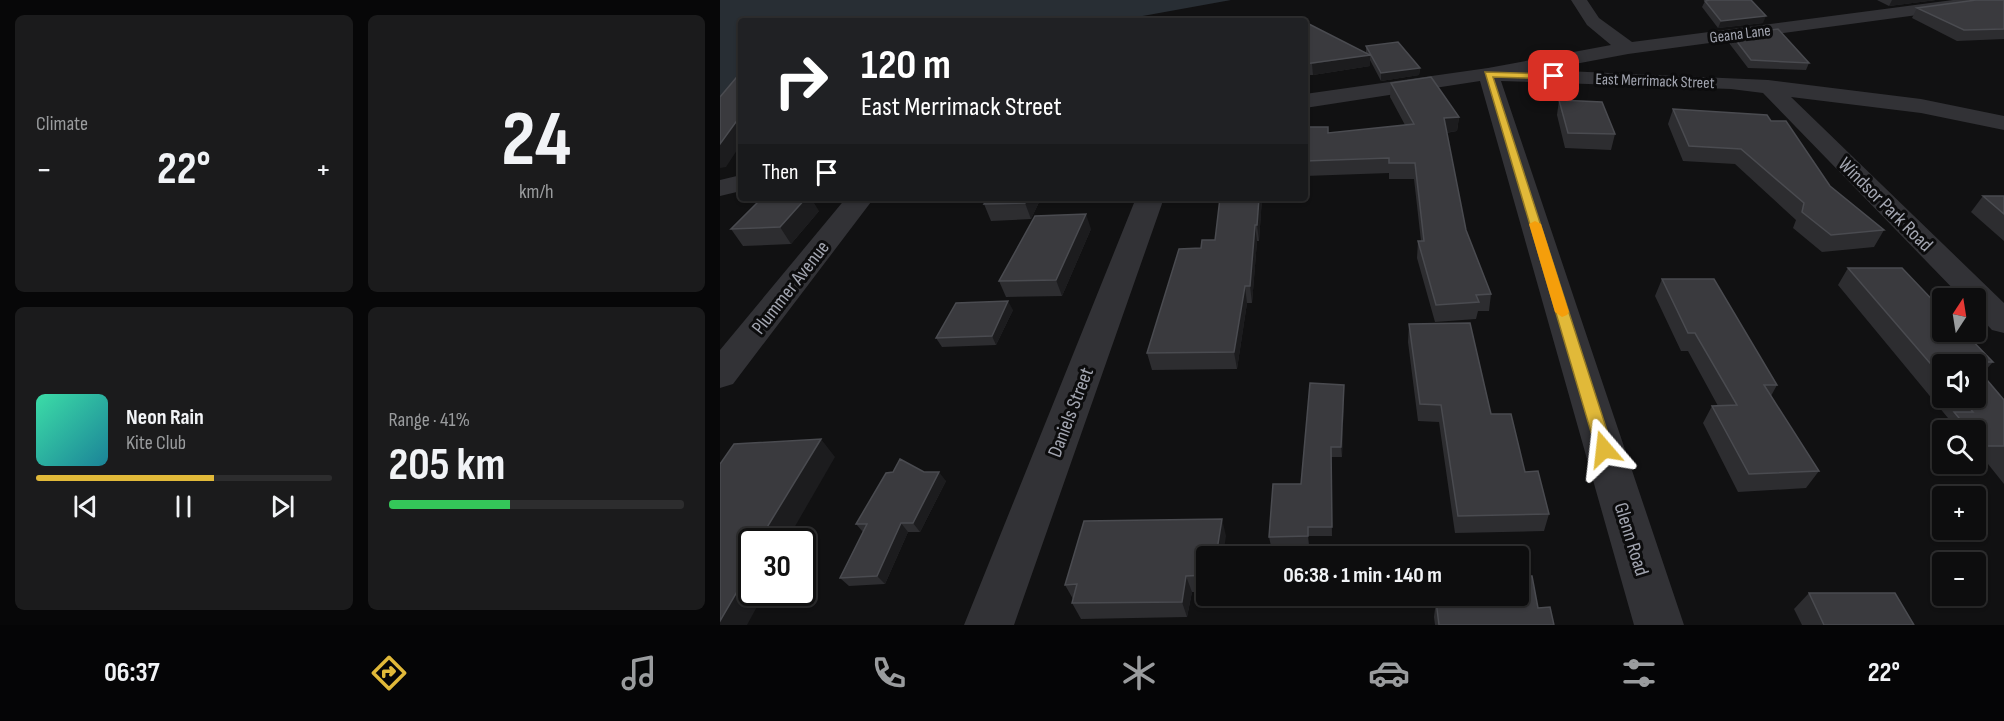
<!DOCTYPE html>
<html lang="en">
<head>
<meta charset="utf-8">
<style>
  body { margin:0; font-family:"Sofia Sans Condensed",sans-serif; background:#1b1b1c; color:#f1f3f6; height:100vh; display:flex; flex-direction:column; font-size:22px; white-space:nowrap }
  * { box-sizing:border-box; margin:0 }
  p { font-size:20px; color:#9a9c9e }
  .icon { flex:none; width:33px; height:33px; fill:none; stroke:currentColor; stroke-width:2; stroke-linecap:round; stroke-linejoin:round }
  .map { position:relative; flex:1; overflow:hidden }
  .sheet { display:flex; flex-direction:column; gap:15px; padding:15px; background:#070708; width:720px }
  .sheet>* { flex:none }
  .top-card { position:absolute; left:18px; top:18px; width:570px; height:183px; border-radius:6px; box-shadow:0 2px 4px #0004,0 0 0 2px #2d2d2e; background:#202124; color:#fff; overflow:hidden }
  .needle { width:39px; rotate:12deg }
  .buttons { position:absolute; left:1212px; top:288px; display:grid; gap:12px }
  .buttons a { display:grid; place-items:center; width:54px; height:54px; border-radius:6px; background:#0d0d0e; box-shadow:0 2px 4px #0004,0 0 0 2px #2d2d2e; font-size:30px }
  .speed { position:absolute; left:18px; top:528px; display:flex; gap:12px; font-size:30px; font-weight:700; text-align:center }
  .speed>* { display:grid; place-content:center; width:78px; height:78px; border-radius:50%; background:#0d0d0e; box-shadow:0 2px 4px #0004,0 0 0 2px #2d2d2e; line-height:1 }
  .speed .limit { border:3px solid #111; border-radius:9px; background:#fff; color:#111 }
  .pin { position:absolute; display:grid; place-items:center; width:51px; height:51px; color:#fff; margin:-26px; border-radius:12px; box-shadow:0 3px 9px #0006 }
  .me { position:absolute; width:66px; margin:-33px; rotate:343deg; stroke-linejoin:round; filter:drop-shadow(0 0 4px #0008) }
  .turn { display:flex; align-items:center; gap:21px; height:126px; padding:0 24px; font-size:27px }
  .turn .icon { width:78px; height:78px; stroke-width:2.5 }
  .turn b { display:block; font-size:42px; line-height:51px }
  .then { display:flex; align-items:center; height:57px; padding:0 24px; background:#0003; gap:12px; font-size:22px }
  .big { font-size:45px; font-weight:700; line-height:1.1 }
  .sheet .card { flex:1; display:flex; flex-direction:column; justify-content:center; gap:9px; min-width:0; padding:0 21px; border-radius:9px; background:#1b1b1c }
  .sheet .dial { align-items:center; gap:0 }
  .dial b { font-size:78px; line-height:1 }
  .song { display:flex; align-items:center; gap:18px }
  .cover { width:72px; height:72px; border-radius:9px; background:linear-gradient(135deg,hsl(160 70% 55%),hsl(190 70% 35%)) }
  .played { height:6px; border-radius:3px; background:linear-gradient(90deg,#e1b939 60%,#2d2d2e 60%) }
  .keys { display:flex; justify-content:space-around; direction:ltr }
  .heat { display:flex; justify-content:space-between; align-items:center; font-size:33px; direction:ltr }
  .charge { height:9px; border-radius:4px; background:linear-gradient(90deg,#34c759 41%,#2d2d2e 0) }
  .sheet .tiles { flex:1; display:grid; gap:15px; grid-template-columns:repeat(2,1fr) }
  .trip { position:absolute; left:476px; top:546px; width:333px; height:60px; border-radius:6px; background:#0d0d0e; box-shadow:0 2px 4px #0004,0 0 0 2px #2d2d2e; font-weight:700; line-height:60px; text-align:center }
  .tab-bar { display:flex; height:96px; justify-content:space-around; align-items:center; background:#050506; color:#9a9c9e }
  .tab-bar .icon { width:42px; height:42px }
  .tab-bar .current { color:#e1b939 }
  .tab-bar b { font-size:27px; color:#f1f3f6 }
  main { display:flex; flex:1; min-height:0 }
  .map>svg:first-child { display:block }
  .water { fill:#282e34 }
  .lines { fill:none; stroke-linecap:round; stroke-linejoin:round }
  .minor { fill:#323236; fill-rule:evenodd }
  .wall { fill:#2d2d30; fill-rule:evenodd }
  .shaded-wall { fill:#1c1c1e }
  .building { fill:#3a3a3e; stroke:#4a4b50; stroke-width:1.5 }
  .route { fill:#e1b939; stroke:#927825; stroke-width:1.5 }
  .slow { fill:#f59e0b }
  .labels { text-anchor:middle; stroke-width:6; stroke-linejoin:round; paint-order:stroke }
  .far-street-label { font-size:16px; fill:#a3a6b1; stroke:#0c0c0d }
  .street-label { font-size:20px; fill:#a3a6b1; stroke:#0c0c0d }
</style>
</head>
<body>
<main>
<section class="sheet">
<div class="tiles">
<div class="card"><p>Climate</p>
<div class="heat"><a>−</a><b class="big">22°</b><a>+</a></div>
</div>
<div class="card dial"><b>24</b><p>km/h</p></div>
<div class="card">
<div class="song"><i class="cover"></i><div><b>Neon Rain</b><p>Kite Club</p></div></div>
<div class="played"></div>
<div class="keys"><svg class="icon" aria-label="previous" viewBox="0 0 24 24"><path d="M18 5L8 12l10 7zM5 5v14"/></svg><svg class="icon" aria-label="pause" viewBox="0 0 24 24"><path d="M8 5v14M16 5v14"/></svg><svg class="icon" aria-label="next" viewBox="0 0 24 24"><path d="M6 5l10 7-10 7zM19 5v14"/></svg></div>
</div>
<div class="card"><p>Range · 41%</p><b class="big">205 km</b><div class="charge"></div></div>
</div>
</section>
<div class="map">
<svg width="1284" height="625" viewBox="0 0 1284 625">
  <rect width="100%" height="100%" fill="#111112"/>
  <path class="water" d="M 0,0 L 511,0 L 395,21 L 21,21 L 21,94 L 0,98 Z"/>
  <g class="lines">
    <path class="minor" d="M 851,0 L 867,0 L 879,18 L 912,42 L 1233,0 L 1280,0 L 1272,5 L 908,54 L 823,70 L 1048,80 L 1201,99 L 1284,116 L 1284,130 L 1201,113 L 1071,97 L 1284,303 L 1284,333 L 1272,330 L 1256,313 L 1256,298 L 1242,298 L 1043,93 L 1011,89 L 781,81 L 964,625 L 914,625 L 760,81 L 585,108 L 585,94 L 768,68 L 891,45 L 867,25 Z
      M 21,175 L 21,191 L 0,196 L 0,180 Z
      M 126,198 L 154,198 L 13,384 L 0,388 L 0,350 Z
      M 416,198 L 444,198 L 294,625 L 244,625 Z"/>
  </g>
  <path class="wall" d="M 1157,0 L 1216,0 L 1169,6 Z
    M 1284,0 L 1284,39 L 1237,41 L 1192,18 L 1197,8 Z
    M 985,1 L 1043,23 L 998,28 L 982,7 Z
    M 585,24 L 646,53 L 646,46 L 700,68 L 699,75 L 661,81 L 650,60 L 650,66 L 593,75 L 585,75 Z
    M 1012,35 L 1089,63 L 1086,70 L 1028,68 L 1009,43 Z
    M 671,83 L 739,117 L 737,131 L 726,133 L 746,230 L 771,294 L 769,311 L 758,311 L 756,319 L 715,322 L 697,258 L 698,241 L 701,241 L 694,179 L 669,179 L 669,173 L 585,176 L 585,127 L 608,133 L 685,125 L 670,97 Z
    M 839,100 L 895,134 L 891,150 L 845,148 L 837,115 Z
    M 953,109 L 1051,121 L 1110,186 L 1164,230 L 1154,247 L 1102,252 L 1073,228 L 1076,220 L 1015,164 L 963,161 L 948,124 Z
    M 1263,196 L 1284,196 L 1284,241 L 1251,212 Z
    M 321,198 L 311,219 L 271,221 L 264,204 Z
    M 500,198 L 542,198 L 539,241 L 537,241 L 532,303 L 527,303 L 517,369 L 432,370 L 427,353 L 481,248 L 495,240 Z
    M 99,211 L 71,244 L 23,246 L 11,229 Z
    M 371,229 L 342,296 L 286,297 L 279,281 Z
    M 1128,268 L 1273,362 L 1262,374 L 1284,400 L 1284,484 L 1268,464 L 1256,463 L 1256,430 L 1222,430 L 1222,435 L 1219,430 L 1228,418 L 1118,285 ZM 1222,364 L 1256,364 L 1256,398 L 1222,398 Z
    M 942,279 L 1057,385 L 1051,396 L 1099,471 L 1086,488 L 1018,492 L 983,423 L 992,406 L 998,406 L 968,351 L 961,351 L 935,296 Z
    M 293,310 L 276,345 L 222,347 L 216,338 Z
    M 689,324 L 771,414 L 805,472 L 829,514 L 824,531 L 735,533 L 719,422 L 698,421 L 688,342 Z
    M 624,394 L 622,457 L 611,457 L 612,536 L 588,536 L 589,545 L 551,546 L 549,537 L 581,484 Z
    M 204,472 L 226,481 L 200,532 L 188,532 L 165,584 L 129,586 L 120,578 L 143,532 L 136,524 Z
    M 506,536 L 486,556 L 486,592 L 472,592 L 467,617 L 361,619 L 352,603 L 353,599 L 345,585 Z
    M 1089,593 L 1194,625 L 1082,625 L 1074,609 Z
    M 770,596 L 798,596 L 818,608 L 834,625 L 715,625 L 714,617 L 716,601 L 771,601 Z"/>
  <path class="shaded-wall" d="M 1172,0 L 1216,0 L 1169,6 Z
    M 1046,16 L 1043,23 L 998,28 L 1001,21 Z
    M 650,55 L 650,66 L 593,75 L 592,64 Z
    M 700,68 L 699,75 L 661,81 L 661,73 Z
    M 21,115 L 21,144 L 6,167 L 0,168 L 0,144 Z
    M 739,117 L 737,131 L 722,133 L 724,118 Z
    M 86,198 L 91,198 L 99,211 L 71,244 L 60,227 Z
    M 307,198 L 321,198 L 311,219 L 305,203 Z
    M 539,198 L 542,198 L 539,241 L 537,225 Z
    M 366,214 L 371,229 L 342,296 L 336,280 Z
    M 535,225 L 537,241 L 532,303 L 530,286 Z
    M 525,286 L 527,303 L 517,369 L 514,352 Z
    M 288,301 L 293,310 L 276,345 L 272,336 Z
    M 624,385 L 624,394 L 622,457 L 621,447 Z
    M 101,439 L 115,457 L 66,542 L 38,542 Z
    M 219,472 L 226,481 L 200,532 L 193,523 Z
    M 502,519 L 506,536 L 503,556 L 496,556 Z
    M 181,523 L 188,532 L 165,584 L 157,576 Z
    M 32,566 L 32,592 L 45,592 L 27,625 L 0,625 L 0,621 Z
    M 466,576 L 472,592 L 467,617 L 462,602 Z"/>
  <path class="building" d="M 990,0 L 1031,0 L 1046,16 L 1001,21 L 985,1 Z
    M 1256,0 L 1284,0 L 1284,29 L 1244,30 L 1197,8 Z
    M 587,23 L 650,55 L 585,64 L 585,24 Z
    M 1058,29 L 1089,63 L 1031,60 L 1012,35 Z
    M 678,42 L 700,68 L 661,73 L 646,46 Z
    M 21,72 L 21,115 L 0,144 L 0,97 Z
    M 711,77 L 739,117 L 724,118 L 746,230 L 771,294 L 756,295 L 759,302 L 716,305 L 698,241 L 704,241 L 695,163 L 669,163 L 669,158 L 585,161 L 585,127 L 608,127 L 608,133 L 694,124 L 671,83 Z
    M 839,100 L 882,102 L 895,134 L 848,133 Z
    M 953,109 L 1047,115 L 1051,121 L 1066,121 L 1110,186 L 1164,230 L 1111,235 L 1082,212 L 1084,203 L 1021,149 L 969,146 Z
    M 1263,196 L 1284,196 L 1284,214 Z
    M 42,198 L 86,198 L 60,227 L 11,229 Z
    M 268,198 L 307,198 L 305,203 L 264,204 Z
    M 500,198 L 539,198 L 537,225 L 535,225 L 530,286 L 525,286 L 514,352 L 427,353 L 459,249 L 481,248 L 482,240 L 495,240 Z
    M 366,214 L 336,280 L 279,281 L 315,216 Z
    M 1128,268 L 1182,268 L 1222,310 L 1222,332 L 1244,332 L 1273,362 L 1251,362 L 1253,364 L 1222,364 L 1222,377 Z
    M 942,279 L 994,279 L 1057,385 L 1044,385 L 1099,471 L 1029,474 L 992,406 L 1017,405 L 975,333 L 968,333 Z
    M 288,301 L 272,336 L 216,338 L 236,303 Z
    M 750,323 L 771,414 L 791,414 L 805,472 L 818,471 L 829,514 L 738,516 L 721,405 L 700,404 L 689,324 Z
    M 1256,367 L 1284,400 L 1284,446 L 1261,446 L 1256,439 L 1256,430 L 1249,430 L 1234,412 L 1253,412 L 1241,398 L 1256,398 Z
    M 590,383 L 624,385 L 621,447 L 611,447 L 612,527 L 588,527 L 588,536 L 549,537 L 553,484 L 581,484 Z
    M 101,439 L 38,542 L 32,542 L 32,566 L 0,621 L 0,464 L 14,444 Z
    M 180,459 L 204,472 L 219,472 L 193,523 L 181,523 L 157,576 L 120,578 L 147,524 L 136,524 L 166,473 L 173,472 Z
    M 502,519 L 496,556 L 486,556 L 486,575 L 466,576 L 462,602 L 352,603 L 357,584 L 345,585 L 364,521 Z
    M 798,576 L 812,576 L 818,608 L 830,607 L 834,625 L 719,625 L 716,601 L 777,601 L 777,596 L 798,596 Z
    M 1089,593 L 1175,593 L 1194,625 L 1104,625 Z"/>
  <path class="route" d="M 765,72 L 834,74 L 839,76 L 834,79 L 773,77 L 893,449 L 890,453 L 879,453 L 876,449 Z"/>
  <path class="slow" d="M 815,221 L 821,224 L 849,312 L 847,315 L 842,317 L 835,312 L 809,224 Z"/>
  <g class="labels">
    <g class="far-street-label">
      <text transform="translate(1020 33) rotate(-7)" y="6">Geana Lane</text>
      <text transform="translate(935 80) rotate(2)" y="6">East Merrimack Street</text>
    </g>
    <g class="street-label">
      <text transform="translate(1166 204) rotate(45)" y="7">Windsor Park Road</text>
      <text transform="translate(70 287) rotate(-52)" y="7">Plummer Avenue</text>
      <text transform="translate(350 412) rotate(-69)" y="7">Daniels Street</text>
      <text transform="translate(912 539) rotate(73)" y="7">Glenn Road</text>
    </g>
  </g>
</svg>
<div class="buttons">
<a><svg class="needle" viewBox="-14 -14 28 28"><path d="M0-13l5 13h-10z" fill="#e53935"/><path d="M0 13l5-13h-10z" fill="#9a9c9e"/></svg></a>
<a><svg class="icon" aria-label="sound" viewBox="0 0 24 24"><path d="M4 9h4l5-4v14l-5-4H4zM17 9q2 3 0 6"/></svg></a>
<a><svg class="icon" aria-label="search" viewBox="0 0 24 24"><circle cx="10" cy="10" r="6"/><path d="M15 15l6 6"/></svg></a>
<a>+</a>
<a>−</a>
</div>
<div class="speed"><div class="limit">30</div></div>
<div class="pin" style="left:834px;top:76px;background:#d93025"><svg class="icon" aria-label="arrive" viewBox="0 0 24 24"><path d="M6 21V4h12l-3 4 3 4H6"/></svg></div>
<svg class="me" style="left:884px;top:449px" viewBox="-20 -20 40 40"><path d="M0-17L14 15 0 8-14 15z" fill="#e1b939" stroke="#fff" stroke-width="4"/></svg>
<div class="trip">06:38 · 1 min · 140 m</div>
<div class="top-card">
<div class="turn"><svg class="icon" aria-label="right" viewBox="0 0 24 24"><path d="M7 20v-9h11M14 6l5 5-5 5"/></svg><div><b>120 m</b>East Merrimack Street</div></div>
<div class="then">Then<svg class="icon" aria-label="arrive" viewBox="0 0 24 24"><path d="M6 21V4h12l-3 4 3 4H6"/></svg></div>
</div>
</div>
</main>
<nav class="tab-bar">
<b>06:37</b>
<svg class="icon current" aria-label="directions" viewBox="0 0 24 24"><path d="M12 3l9 9-9 9-9-9zM9 14v-3h6M13 9l2 2-2 2"/></svg>
<svg class="icon" aria-label="music" viewBox="0 0 24 24"><path d="M9 18V5l10-2v13"/><circle cx="6" cy="18" r="3"/><circle cx="16" cy="16" r="3"/></svg>
<svg class="icon" aria-label="phone" viewBox="0 0 24 24"><path d="M5 4h4l2 5-3 2q2 4 5 5l2-3 5 2v4C11 20 4 13 5 4z"/></svg>
<svg class="icon" aria-label="climate" viewBox="0 0 24 24"><path d="M12 3v18M4 7l16 10M4 17L20 7"/></svg>
<svg class="icon" aria-label="car" viewBox="0 0 24 24"><path d="M5 17H2v-5l4-1 3-4h7l3 4 3 1v5h-3M9 17h6M6 11h13"/><circle cx="7" cy="17" r="2"/><circle cx="17" cy="17" r="2"/></svg>
<svg class="icon" aria-label="filters" viewBox="0 0 24 24"><path d="M4 7h16M4 17h16"/><circle cx="9" cy="7" r="2"/><circle cx="15" cy="17" r="2"/></svg>
<b>22°</b>
</nav>
</body>
</html>
